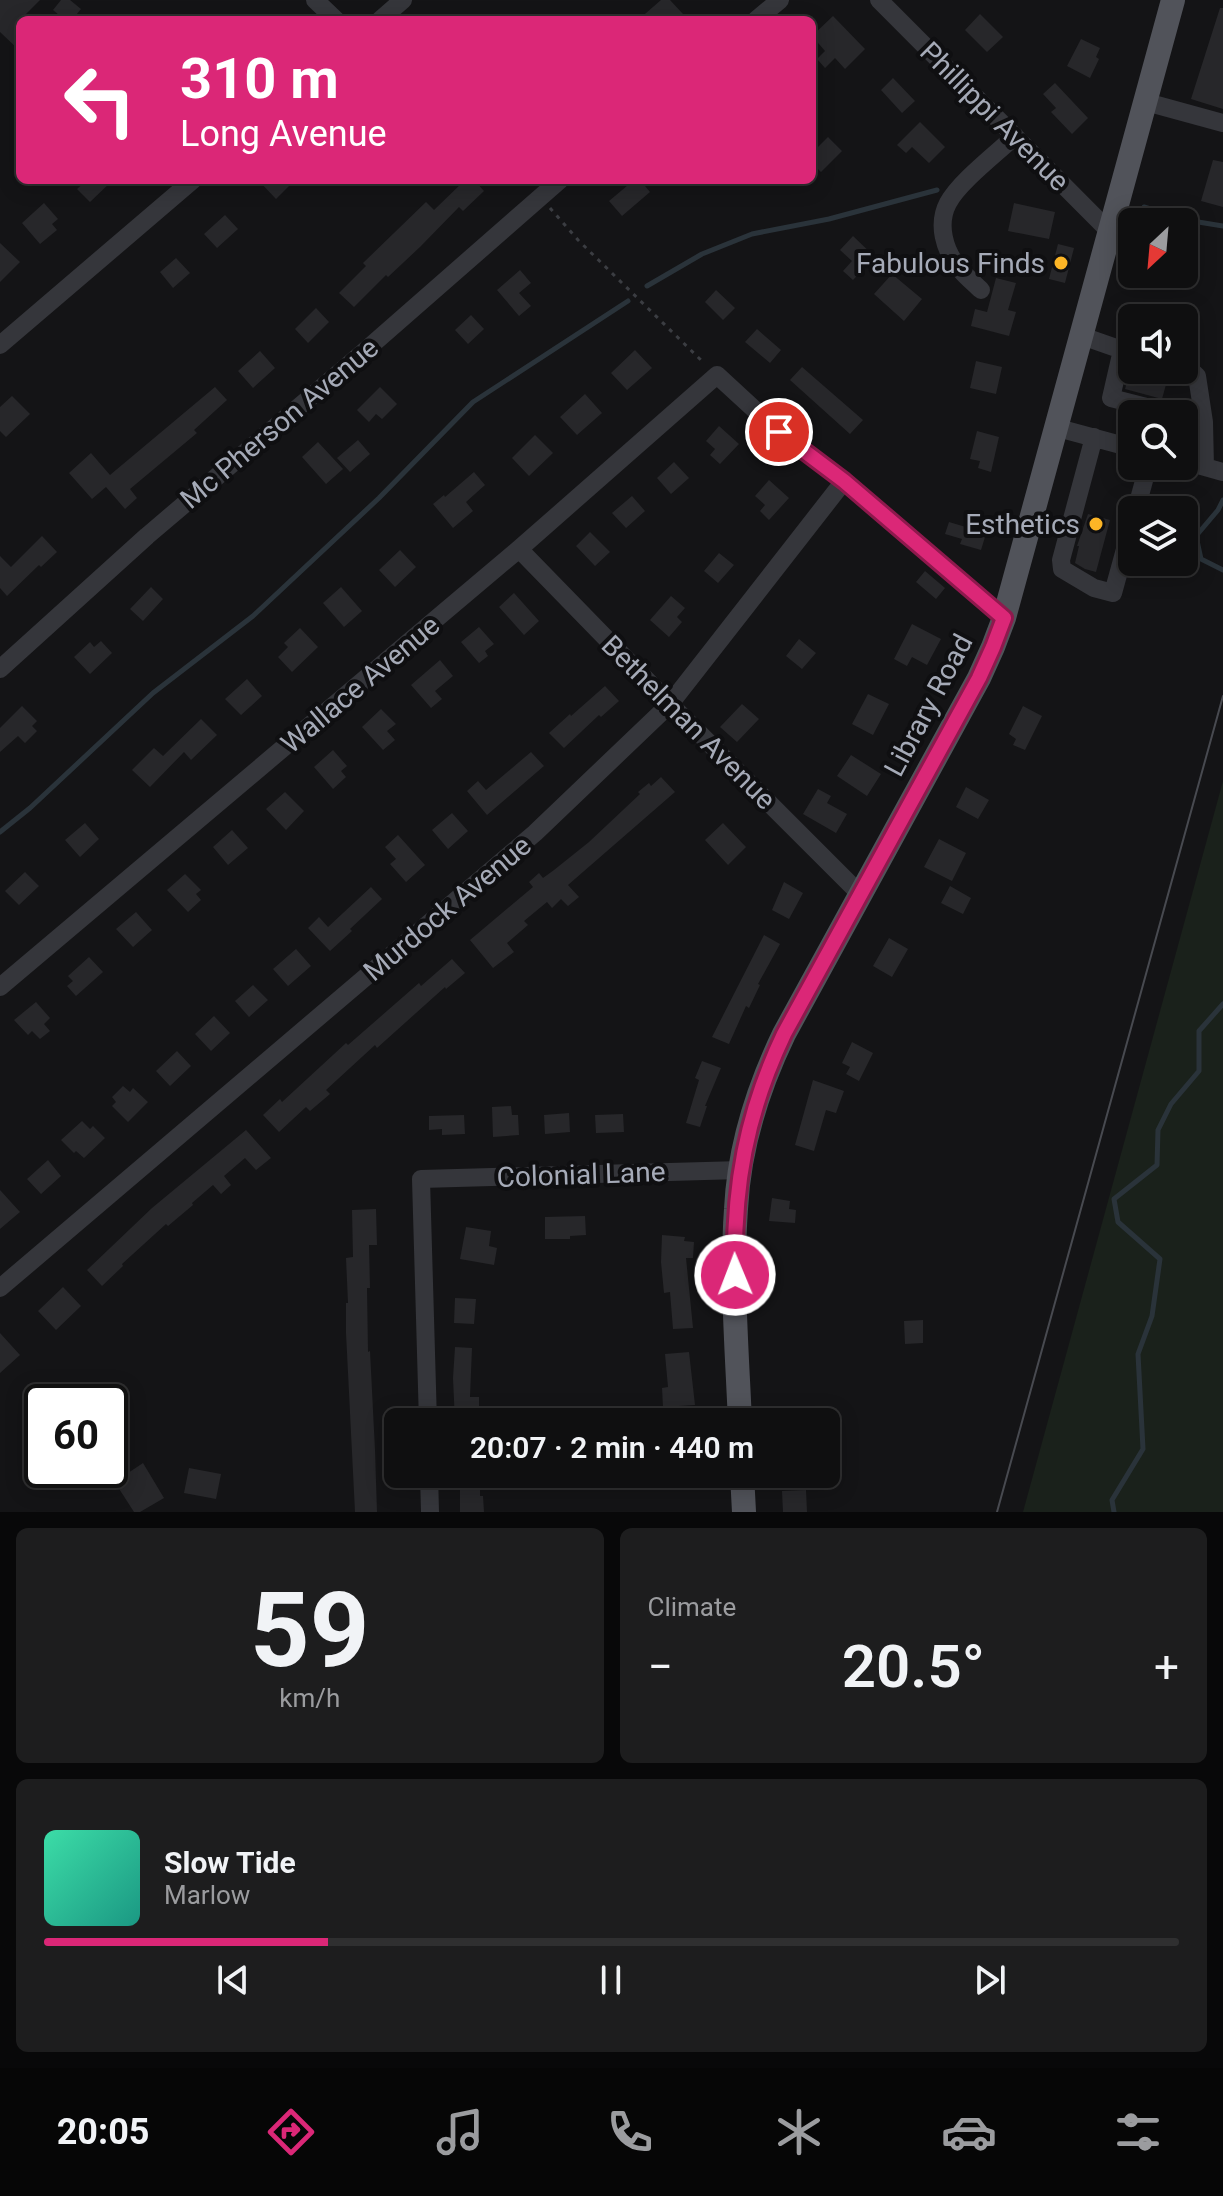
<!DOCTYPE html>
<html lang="en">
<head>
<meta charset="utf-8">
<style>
  body { margin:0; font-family:Roboto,sans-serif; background:#1d1d1e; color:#f1f3f6; height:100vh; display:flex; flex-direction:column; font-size:30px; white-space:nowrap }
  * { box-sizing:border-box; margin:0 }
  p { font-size:26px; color:#9b9c9f }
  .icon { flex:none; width:44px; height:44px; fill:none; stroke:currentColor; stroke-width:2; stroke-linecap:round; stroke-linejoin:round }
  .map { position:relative; height:1512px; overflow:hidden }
  .sheet { display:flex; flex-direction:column; gap:16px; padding:16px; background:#080809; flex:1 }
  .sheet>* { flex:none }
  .guide { position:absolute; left:16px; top:16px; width:800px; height:168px; border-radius:12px; box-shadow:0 4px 20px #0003,0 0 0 2px #2f2f30; background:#db2777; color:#fff; overflow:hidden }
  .needle { width:52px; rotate:206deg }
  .controls { position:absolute; left:1118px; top:208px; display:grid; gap:16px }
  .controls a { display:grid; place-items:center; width:80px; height:80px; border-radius:12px; background:#0f0f10; box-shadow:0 4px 20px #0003,0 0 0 2px #2f2f30; font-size:40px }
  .speed { position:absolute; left:24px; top:1384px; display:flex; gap:16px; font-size:40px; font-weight:700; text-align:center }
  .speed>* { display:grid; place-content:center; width:104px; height:104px; border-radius:50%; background:#0f0f10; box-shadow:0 4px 20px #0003,0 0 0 2px #2f2f30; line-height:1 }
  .speed .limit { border:4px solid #111; border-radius:12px; background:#fff; color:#111 }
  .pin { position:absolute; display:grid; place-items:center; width:68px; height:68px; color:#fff; margin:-34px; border:4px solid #fff; border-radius:50%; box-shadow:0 2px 8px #0007 }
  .me { position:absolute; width:88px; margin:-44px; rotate:359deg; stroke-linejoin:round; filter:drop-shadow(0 0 6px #0008) }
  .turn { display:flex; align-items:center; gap:28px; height:168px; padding:0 32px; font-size:36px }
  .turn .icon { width:104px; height:104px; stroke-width:2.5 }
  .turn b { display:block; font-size:56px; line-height:68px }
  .big { font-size:60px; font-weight:600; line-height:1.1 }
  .sheet .widget { flex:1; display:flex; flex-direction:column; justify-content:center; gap:12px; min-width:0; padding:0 28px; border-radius:12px; background:#1d1d1e }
  .sheet .dial { align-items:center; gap:0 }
  .dial b { font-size:104px; line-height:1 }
  .song { display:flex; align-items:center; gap:24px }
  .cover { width:96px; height:96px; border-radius:12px; background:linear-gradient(135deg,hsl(160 70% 55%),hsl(170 70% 35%)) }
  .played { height:8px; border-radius:4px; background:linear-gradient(90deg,#db2777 25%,#2f2f30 25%) }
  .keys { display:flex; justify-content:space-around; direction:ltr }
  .heat { display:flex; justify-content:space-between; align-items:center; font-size:44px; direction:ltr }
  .sheet .tiles { flex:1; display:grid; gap:16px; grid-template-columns:1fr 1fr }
  .widget:last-child { grid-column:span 2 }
  .trip { position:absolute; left:384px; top:1408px; width:456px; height:80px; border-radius:12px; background:#0f0f10; box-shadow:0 4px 20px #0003,0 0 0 2px #2f2f30; font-weight:600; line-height:80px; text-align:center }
  .menu { display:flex; height:128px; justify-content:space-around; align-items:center; background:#060606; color:#9b9c9f }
  .menu .icon { width:56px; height:56px }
  .menu .selected { color:#db2777 }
  .menu b { font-size:36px; color:#f1f3f6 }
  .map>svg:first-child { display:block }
  .green { fill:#1a211b }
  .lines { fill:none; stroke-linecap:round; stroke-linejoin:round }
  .stream { stroke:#2a333a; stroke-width:5 }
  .building { fill:#27272a }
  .path { stroke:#3b3d42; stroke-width:3; stroke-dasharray:4 6; stroke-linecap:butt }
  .minor { stroke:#35363b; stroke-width:18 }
  .major { stroke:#51535a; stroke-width:24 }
  .tram { stroke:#484a50; stroke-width:2 }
  .route-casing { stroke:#8e194d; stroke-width:20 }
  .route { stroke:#db2777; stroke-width:14 }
  .poi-dot { fill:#fcb526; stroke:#0f0f11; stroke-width:3 }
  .labels { text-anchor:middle; stroke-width:8; stroke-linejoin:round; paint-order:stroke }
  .street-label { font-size:28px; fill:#a5aab7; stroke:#0f0f11 }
  .poi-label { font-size:28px; fill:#a5aab7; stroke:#0f0f11; text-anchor:end }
</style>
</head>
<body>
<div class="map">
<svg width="1223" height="1512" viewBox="0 0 1223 1512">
  <rect width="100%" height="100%" fill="#141416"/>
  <path class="green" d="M 1223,781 L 1223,1512 L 1023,1512 Z"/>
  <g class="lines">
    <path class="stream" d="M 1144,207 L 1186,220 L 1223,226
      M 647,286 L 702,254 L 752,234 L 829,219 L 937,190
      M 1223,500 L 1218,510 L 1196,536 L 1201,559 L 1223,570
      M 0,832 L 30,808 L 153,693 L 253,616 L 379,498 L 473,402 L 628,301
      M 1114,1512 L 1112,1500 L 1143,1449 L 1138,1354 L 1152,1316 L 1160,1259 L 1118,1222 L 1114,1199 L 1157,1165 L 1158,1130 L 1171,1104 L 1199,1071 L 1199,1031 L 1223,1004"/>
  </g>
  <path class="building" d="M 0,0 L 40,0 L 20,20 L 20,51 L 0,32 Z
    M 61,0 L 70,0 L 81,9 L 72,20 L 65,20 L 53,10 Z
    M 661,0 L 670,0 L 683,14 L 676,20 L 638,20 Z
    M 1220,8 L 1223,8 L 1223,109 L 1191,99 Z
    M 980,14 L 1003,37 L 987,52 L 965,30 Z
    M 833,16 L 865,49 L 845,69 L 835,58 L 825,68 L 817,59 L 825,51 L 812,36 Z
    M 1081,39 L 1100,48 L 1096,57 L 1099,59 L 1090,78 L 1067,66 Z
    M 893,78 L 915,101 L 902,113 L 881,90 Z
    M 1055,83 L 1088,118 L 1072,134 L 1051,112 L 1056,108 L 1043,94 Z
    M 920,122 L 945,147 L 929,163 L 912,147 L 906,153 L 897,145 Z
    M 828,137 L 842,151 L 821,172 L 812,163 L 812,153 Z
    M 1213,160 L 1223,162 L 1223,207 L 1201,201 Z
    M 87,180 L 113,180 L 90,202 L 77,189 Z
    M 258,180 L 295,180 L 276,199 Z
    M 465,180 L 474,180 L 484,191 L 463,211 L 459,207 L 420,247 L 388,277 L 386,275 L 354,307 L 339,293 L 366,266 L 363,263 L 426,202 L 434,210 Z
    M 634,180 L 640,180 L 650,192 L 622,216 L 609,201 Z
    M 44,203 L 58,219 L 52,224 L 57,230 L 40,244 L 22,223 Z
    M 1014,203 L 1055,212 L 1049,239 L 1008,231 Z
    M 225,215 L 238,229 L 217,248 L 204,234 Z
    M 853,236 L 875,257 L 853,280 L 843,271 L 852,261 L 840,250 Z
    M 0,243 L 20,262 L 0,282 Z
    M 1058,244 L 1074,248 L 1065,283 L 1049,279 Z
    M 176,258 L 190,273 L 173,288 L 160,272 Z
    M 520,270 L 531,283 L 519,293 L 531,306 L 519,316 L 497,290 Z
    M 892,274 L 922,299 L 904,321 L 874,294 Z
    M 1143,274 L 1181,274 L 1178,287 L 1142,278 Z
    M 996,278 L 1016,283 L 1008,310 L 1016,312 L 1009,336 L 971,326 L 975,309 L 987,312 Z
    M 716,290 L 735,308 L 723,320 L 705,302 Z
    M 316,308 L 329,322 L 308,343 L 295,329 Z
    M 471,315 L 484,329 L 468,344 L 455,330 Z
    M 757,329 L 781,350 L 770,363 L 745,342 Z
    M 635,350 L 652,368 L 627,390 L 611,373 Z
    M 260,351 L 275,368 L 253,388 L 238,371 Z
    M 976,361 L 1002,367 L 996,394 L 970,388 Z
    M 802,367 L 863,420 L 850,434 L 790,380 Z
    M 1130,370 L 1170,370 L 1162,399 L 1125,389 Z
    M 215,387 L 227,400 L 194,430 L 197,433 L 130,489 L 137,498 L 125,509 L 106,487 L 92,499 L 69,473 L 91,453 L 110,475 Z
    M 380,387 L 397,404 L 382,419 L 376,414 L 369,422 L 357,410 Z
    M 585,394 L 602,413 L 577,435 L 560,417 Z
    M 12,396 L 30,414 L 6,437 L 0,431 L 0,407 Z
    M 719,426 L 739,444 L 720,464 L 710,455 L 715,449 L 706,441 Z
    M 977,431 L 999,437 L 991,472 L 978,468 L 980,461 L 970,459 Z
    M 535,435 L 553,453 L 529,476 L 512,458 Z
    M 358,440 L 370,454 L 350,472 L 337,458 Z
    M 318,442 L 343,469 L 326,484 L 302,457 Z
    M 674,462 L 689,478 L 671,494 L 657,478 Z
    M 474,472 L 485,485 L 466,502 L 473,511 L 453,528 L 433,504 L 444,495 L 445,497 Z
    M 769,480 L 789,498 L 769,520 L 760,511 L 765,505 L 755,496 Z
    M 632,496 L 645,511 L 626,528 L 612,513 Z
    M 1088,514 L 1110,520 L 1096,572 L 1085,569 L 1075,563 L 1079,546 L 1077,546 Z
    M 972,519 L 989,524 L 981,550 L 960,544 L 962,539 L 945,534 L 949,522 L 969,528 Z
    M 590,532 L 610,552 L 595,566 L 576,546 Z
    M 42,536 L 57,552 L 41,567 L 39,565 L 7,596 L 0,588 L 0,556 L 11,567 Z
    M 400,550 L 416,567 L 395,587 L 379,570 Z
    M 719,553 L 734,565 L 718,583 L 704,571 Z
    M 925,571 L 945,588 L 936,599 L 916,582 Z
    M 151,587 L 163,599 L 143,621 L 130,609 Z
    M 341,587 L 362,611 L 344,627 L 323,603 Z
    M 514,593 L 539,621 L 524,635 L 499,607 Z
    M 671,596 L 685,608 L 677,617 L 682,622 L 669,637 L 650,620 Z
    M 912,624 L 941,639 L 927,665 L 912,657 L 907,666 L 894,659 Z
    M 479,627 L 494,644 L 485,651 L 488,656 L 479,663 L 461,642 Z
    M 300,628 L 318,647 L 292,672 L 278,657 L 288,647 L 284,643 Z
    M 799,639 L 816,653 L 802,669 L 786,656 Z
    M 101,641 L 112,653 L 90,674 L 74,657 L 90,642 L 94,647 Z
    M 440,660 L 453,676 L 435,691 L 442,699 L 431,708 L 411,685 Z
    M 247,679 L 262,696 L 241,715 L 225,699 Z
    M 605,686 L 619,701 L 601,717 L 599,715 L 564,748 L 549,733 L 570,714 L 571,716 Z
    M 868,694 L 889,704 L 873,735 L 852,724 Z
    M 742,704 L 759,719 L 737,742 L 720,727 Z
    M 22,706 L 37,721 L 32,726 L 37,731 L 25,743 L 18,736 L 0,752 L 0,728 Z
    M 1023,706 L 1042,716 L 1025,750 L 1013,745 L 1016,739 L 1009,734 Z
    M 381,709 L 396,724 L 387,731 L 395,740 L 383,750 L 362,727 Z
    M 201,719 L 217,735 L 191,760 L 184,752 L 150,787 L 132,770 L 154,748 L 163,756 Z
    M 333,750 L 347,766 L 341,771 L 346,777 L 333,789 L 314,767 Z
    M 531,752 L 544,766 L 487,815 L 467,791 L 478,781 L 486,790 Z
    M 851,755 L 881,774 L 867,796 L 837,776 Z
    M 661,777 L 675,792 L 568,885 L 579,897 L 568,906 L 561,899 L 552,908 L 547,902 L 524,921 L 528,925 L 507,943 L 514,952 L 493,968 L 470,940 L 533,887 L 529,882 L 539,873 L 543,878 L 554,870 L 589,842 L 640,794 L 638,792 L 649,783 L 651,786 Z
    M 966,787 L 989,800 L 978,819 L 956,807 Z
    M 818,789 L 831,796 L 827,803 L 847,814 L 836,833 L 803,814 Z
    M 285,792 L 304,811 L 286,830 L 266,809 Z
    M 452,813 L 468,831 L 448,849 L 432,830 Z
    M 85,823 L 99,839 L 80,857 L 65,840 Z
    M 723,823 L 746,847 L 728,865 L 705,840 Z
    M 232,830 L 248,848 L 228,865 L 213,847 Z
    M 398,835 L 425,865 L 406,882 L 390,864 L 396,859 L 385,847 Z
    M 939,839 L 966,853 L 952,881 L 924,867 Z
    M 25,872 L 39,886 L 19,905 L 5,891 Z
    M 185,874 L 201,890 L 196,894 L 201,900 L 188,912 L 167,890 Z
    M 784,882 L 803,893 L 789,919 L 772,910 Z
    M 950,886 L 971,898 L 963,914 L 941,903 Z
    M 371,887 L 382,899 L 350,929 L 352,931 L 330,951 L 308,928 L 319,917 L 328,927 Z
    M 136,912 L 152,930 L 133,947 L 116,929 Z
    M 764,935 L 780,944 L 758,984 L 760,985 L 749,1008 L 746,1006 L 729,1044 L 712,1037 Z
    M 889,938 L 908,949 L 892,977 L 873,966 Z
    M 296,949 L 311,966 L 288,986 L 273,969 Z
    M 89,957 L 103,972 L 76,996 L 67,986 L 73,981 L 68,976 Z
    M 452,959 L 465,973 L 446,989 L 445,987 L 377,1048 L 375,1045 L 326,1090 L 330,1094 L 310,1111 L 306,1107 L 279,1132 L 263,1115 L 280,1099 L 282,1102 L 346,1043 L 348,1045 L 419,983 L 421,986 Z
    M 253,985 L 268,1000 L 249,1017 L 235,1001 Z
    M 36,1002 L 50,1018 L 44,1024 L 50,1031 L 40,1039 L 32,1031 L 28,1035 L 14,1020 Z
    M 214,1016 L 230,1033 L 211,1051 L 195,1034 Z
    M 852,1042 L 873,1053 L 859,1081 L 846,1074 L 850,1067 L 842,1063 Z
    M 177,1051 L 191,1066 L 170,1086 L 156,1071 Z
    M 702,1061 L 721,1068 L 705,1106 L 707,1106 L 700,1127 L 686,1123 L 699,1080 L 695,1078 Z
    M 813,1080 L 844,1091 L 836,1113 L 826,1110 L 814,1151 L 795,1145 Z
    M 123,1086 L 130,1092 L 133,1088 L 148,1102 L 128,1122 L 112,1106 L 116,1102 L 112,1097 Z
    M 511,1106 L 512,1115 L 518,1115 L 519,1135 L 493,1137 L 492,1107 Z
    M 569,1113 L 570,1132 L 545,1134 L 544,1115 Z
    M 623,1114 L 624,1132 L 596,1133 L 595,1115 Z
    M 464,1115 L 465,1134 L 442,1135 L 442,1129 L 429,1130 L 429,1116 Z
    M 82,1121 L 90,1129 L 93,1126 L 105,1138 L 84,1158 L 76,1151 L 74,1153 L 61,1140 Z
    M 246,1130 L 271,1158 L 256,1170 L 245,1158 L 224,1176 L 231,1185 L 221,1194 L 213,1185 L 192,1203 L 193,1205 L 168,1226 L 166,1224 L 122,1264 L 123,1266 L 102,1286 L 87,1270 L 152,1208 Z
    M 48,1160 L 61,1176 L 41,1194 L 27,1179 Z
    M 0,1190 L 20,1212 L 0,1229 Z
    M 772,1198 L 790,1201 L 789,1209 L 796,1210 L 795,1223 L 769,1221 Z
    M 376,1209 L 377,1245 L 369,1245 L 370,1288 L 367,1288 L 368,1352 L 370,1351 L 375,1450 L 377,1512 L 355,1512 L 346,1333 L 346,1303 L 348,1303 L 346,1258 L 353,1257 L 352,1210 Z
    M 585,1216 L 586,1235 L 570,1236 L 570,1239 L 545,1239 L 545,1217 Z
    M 466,1227 L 491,1231 L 489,1246 L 497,1248 L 494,1265 L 460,1259 Z
    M 662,1235 L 685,1237 L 684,1241 L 694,1242 L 693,1258 L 686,1258 L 693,1328 L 673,1329 L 670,1292 L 664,1293 L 661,1262 Z
    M 63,1287 L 81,1306 L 56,1330 L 38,1311 Z
    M 455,1298 L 476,1299 L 474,1324 L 454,1323 Z
    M 923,1320 L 923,1343 L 905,1344 L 904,1321 Z
    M 0,1333 L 20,1355 L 0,1373 Z
    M 455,1347 L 472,1348 L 470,1397 L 479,1397 L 479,1422 L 455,1422 L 453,1378 Z
    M 689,1352 L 695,1405 L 663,1407 L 662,1388 L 668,1387 L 665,1354 Z
    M 143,1463 L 164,1498 L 140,1512 L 134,1512 L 116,1484 L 130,1475 L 128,1473 Z
    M 189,1468 L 221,1474 L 216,1499 L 184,1493 Z
    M 460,1474 L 480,1474 L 480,1496 L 483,1496 L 484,1512 L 460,1512 Z
    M 806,1490 L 807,1512 L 783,1512 L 782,1491 Z"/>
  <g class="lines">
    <path class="path" d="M 550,208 L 578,240 L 705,364"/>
    <path class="minor" d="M 315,0 L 336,20
      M 879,0 L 1110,232
      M 380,20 L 403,0
      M 756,20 L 780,0
      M 1146,102 L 1223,123
      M 981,290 C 974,283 965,276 959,268 C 944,250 937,224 948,203 C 959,182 997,153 1015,136
      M 1082,336 L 1122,350 L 1132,348
      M 0,345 L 193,180
      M 1122,350 L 1111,398 L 1174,414
      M 1184,364 L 1197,376 L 1204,422
      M 1184,417 L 1204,422 L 1205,467
      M 1058,428 L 1132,448
      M 1094,437 L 1061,560 L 1062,569 L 1094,588 L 1113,593 L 1132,524
      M 1184,461 L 1223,472
      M 1136,510 L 1148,466
      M 519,549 L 670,704 L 860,894
      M 0,669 L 147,536 L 367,349 L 560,180
      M 0,987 L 519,549 L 717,375 L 779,432 L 844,481 L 1004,618
      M 0,1288 L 535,833 L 670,704 L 844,481
      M 428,1422 L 421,1179 L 741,1170
      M 429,1474 L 430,1512"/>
    <path class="major" d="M 740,1422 C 737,1351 731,1279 736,1209 C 739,1148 758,1088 784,1034 L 979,678 L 993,647 L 1004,618 L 1173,0
      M 742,1474 L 744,1512"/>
    <path class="tram" d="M 997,1512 L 1223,696"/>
  </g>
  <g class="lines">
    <g class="route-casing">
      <path id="route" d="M 735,1275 C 733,1187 746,1114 784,1034 L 979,678 L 993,647 L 1004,618 L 844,481 L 779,432"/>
    </g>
    <use href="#route" class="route"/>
  </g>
  <g class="poi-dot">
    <circle cx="1061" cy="263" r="8"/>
    <circle cx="1096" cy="524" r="8"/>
  </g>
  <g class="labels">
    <g class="street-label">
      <text transform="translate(995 116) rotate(45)" y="10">Phillippi Avenue</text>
      <text transform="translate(279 423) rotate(-40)" y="10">Mc Pherson Avenue</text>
      <text transform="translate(360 684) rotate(-40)" y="10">Wallace Avenue</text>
      <text transform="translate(928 705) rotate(-62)" y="10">Library Road</text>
      <text transform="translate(689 722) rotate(45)" y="10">Bethelman Avenue</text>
      <text transform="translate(447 908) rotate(-40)" y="10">Murdock Avenue</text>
      <text transform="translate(581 1174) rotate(-2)" y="10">Colonial Lane</text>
    </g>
    <g class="poi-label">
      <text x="1045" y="273">Fabulous Finds</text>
      <text x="1080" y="534">Esthetics</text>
    </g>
  </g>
</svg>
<div class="controls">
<a><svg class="needle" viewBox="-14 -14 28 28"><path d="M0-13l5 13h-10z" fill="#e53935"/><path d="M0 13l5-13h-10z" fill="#9b9c9f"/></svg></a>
<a><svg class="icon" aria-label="sound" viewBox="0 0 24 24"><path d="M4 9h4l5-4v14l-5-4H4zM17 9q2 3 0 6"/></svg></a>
<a><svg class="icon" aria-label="search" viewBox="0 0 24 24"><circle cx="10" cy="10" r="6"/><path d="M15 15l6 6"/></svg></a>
<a><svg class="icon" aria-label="layers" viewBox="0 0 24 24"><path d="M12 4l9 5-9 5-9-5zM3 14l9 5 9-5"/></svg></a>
</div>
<div class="speed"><div class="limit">60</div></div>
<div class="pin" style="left:779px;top:432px;background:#d93025"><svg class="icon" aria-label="arrive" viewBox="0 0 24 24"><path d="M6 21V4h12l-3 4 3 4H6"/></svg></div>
<svg class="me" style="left:735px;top:1275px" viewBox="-20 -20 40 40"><circle r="17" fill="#db2777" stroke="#fff" stroke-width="3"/><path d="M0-11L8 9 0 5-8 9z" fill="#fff"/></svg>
<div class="trip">20:07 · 2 min · 440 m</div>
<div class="guide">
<div class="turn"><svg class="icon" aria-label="left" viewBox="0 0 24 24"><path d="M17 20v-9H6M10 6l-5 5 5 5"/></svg><div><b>310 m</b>Long Avenue</div></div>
</div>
</div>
<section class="sheet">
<div class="tiles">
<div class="widget dial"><b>59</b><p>km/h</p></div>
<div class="widget"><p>Climate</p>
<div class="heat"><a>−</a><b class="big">20.5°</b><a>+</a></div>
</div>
<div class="widget">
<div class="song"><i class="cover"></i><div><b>Slow Tide</b><p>Marlow</p></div></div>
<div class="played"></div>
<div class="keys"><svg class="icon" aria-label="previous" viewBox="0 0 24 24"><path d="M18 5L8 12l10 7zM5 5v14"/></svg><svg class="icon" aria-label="pause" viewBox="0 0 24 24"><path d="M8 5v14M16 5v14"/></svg><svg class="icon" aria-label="next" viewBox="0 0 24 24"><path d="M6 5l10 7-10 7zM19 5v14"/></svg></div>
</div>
</div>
</section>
<nav class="menu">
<b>20:05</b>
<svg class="icon selected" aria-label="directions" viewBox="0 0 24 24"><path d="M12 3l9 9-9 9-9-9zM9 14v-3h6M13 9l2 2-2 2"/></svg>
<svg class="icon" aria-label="music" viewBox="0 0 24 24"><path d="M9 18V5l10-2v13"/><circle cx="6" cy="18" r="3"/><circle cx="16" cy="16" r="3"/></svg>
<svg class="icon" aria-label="phone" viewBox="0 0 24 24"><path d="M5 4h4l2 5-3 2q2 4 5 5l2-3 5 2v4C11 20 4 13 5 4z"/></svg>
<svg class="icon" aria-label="climate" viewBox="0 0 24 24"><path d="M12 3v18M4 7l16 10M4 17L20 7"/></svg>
<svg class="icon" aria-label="car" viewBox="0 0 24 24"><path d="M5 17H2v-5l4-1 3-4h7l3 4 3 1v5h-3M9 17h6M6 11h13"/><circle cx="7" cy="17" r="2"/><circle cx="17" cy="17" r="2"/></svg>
<svg class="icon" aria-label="filters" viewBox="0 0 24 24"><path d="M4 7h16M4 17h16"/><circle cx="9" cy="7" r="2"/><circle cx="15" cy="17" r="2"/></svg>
</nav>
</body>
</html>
